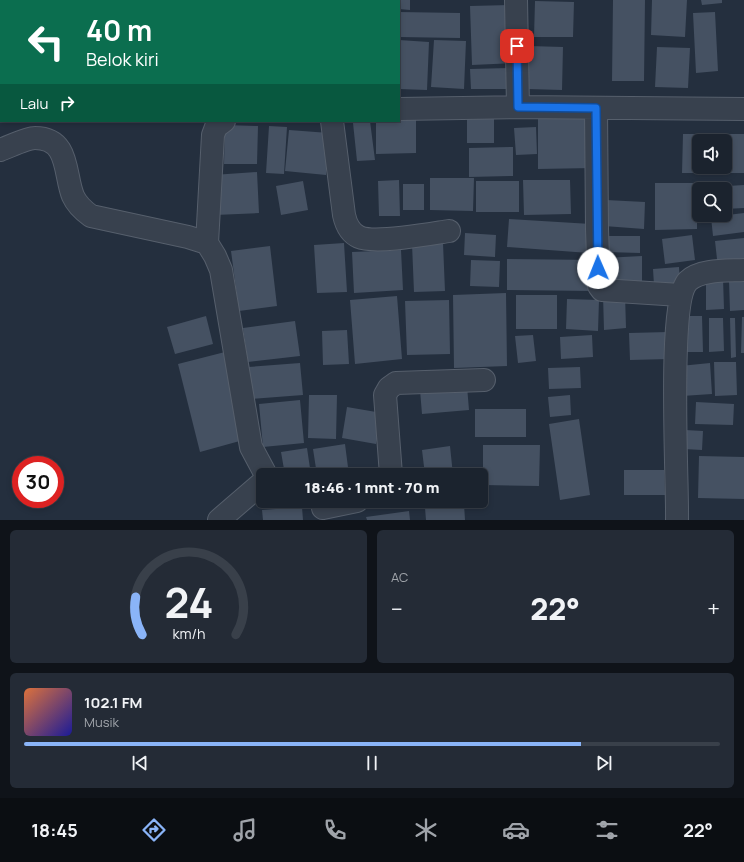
<!DOCTYPE html>
<html lang="id">
<head>
<meta charset="utf-8">
<style>
  body { margin:0; font-family:Manrope,sans-serif; background:#242b36; color:#f1f3f6; height:100vh; display:flex; flex-direction:column; font-size:15px; white-space:nowrap }
  * { box-sizing:border-box; margin:0 }
  p { font-size:13px; color:#a0a4aa }
  .icon { flex:none; width:22px; height:22px; fill:none; stroke:currentColor; stroke-width:2; stroke-linecap:round; stroke-linejoin:round }
  .map { position:relative; height:520px; overflow:hidden }
  .details { display:flex; flex-direction:column; gap:10px; padding:10px; background:#0f1319; flex:1 }
  .details>* { flex:none }
  .top-card { position:absolute; left:0px; top:0px; width:400px; height:122px; box-shadow:0 2px 6px #0003,0 0 0 1px #39404a; background:#0b6e4f; color:#fff; overflow:hidden }
  .fabs { position:absolute; left:692px; top:134px; display:grid; gap:8px }
  .fabs a { display:grid; place-items:center; width:40px; height:40px; border-radius:6px; background:#1b232e; box-shadow:0 2px 6px #0003,0 0 0 1px #39404a; font-size:20px }
  .speed { position:absolute; left:12px; top:456px; display:flex; gap:8px; font-size:20px; font-weight:700; text-align:center }
  .speed>* { display:grid; place-content:center; width:52px; height:52px; border-radius:50%; background:#1b232e; box-shadow:0 2px 6px #0003,0 0 0 1px #39404a; line-height:1 }
  .speed .limit { border:6px solid #d22; background:#fff; color:#111 }
  .pin { position:absolute; display:grid; place-items:center; width:34px; height:34px; color:#fff; margin:-17px; border-radius:8px; box-shadow:0 2px 6px #0006 }
  .me { position:absolute; width:44px; margin:-22px; rotate:359deg; stroke-linejoin:round; filter:drop-shadow(0 0 3px #0008) }
  .turn { display:flex; align-items:center; gap:14px; height:84px; padding:0 20px; font-size:18px }
  .turn .icon { width:52px; height:52px; stroke-width:2.5 }
  .turn b { display:block; font-size:28px; line-height:34px }
  .then { display:flex; align-items:center; height:38px; padding:0 20px; background:#0003; gap:8px; font-size:15px }
  .big { font-size:30px; font-weight:800; line-height:1.1 }
  .details .card { flex:1; display:flex; flex-direction:column; justify-content:center; gap:6px; min-width:0; padding:0 14px; border-radius:6px; background:#242b36 }
  .details .dial { align-items:center; gap:0 }
  .dial svg { height:104px; overflow:visible; fill:none; stroke:#39404a; stroke-width:7; stroke-linecap:round; text-anchor:middle }
  .dial text { fill:#f1f3f6; stroke:none }
  .song { display:flex; align-items:center; gap:12px }
  .cover { width:48px; height:48px; border-radius:6px; background:linear-gradient(135deg,hsl(20 70% 55%),hsl(240 70% 35%)) }
  .played { height:4px; border-radius:2px; background:linear-gradient(90deg,#8ab4f8 80%,#39404a 80%) }
  .keys { display:flex; justify-content:space-around; direction:ltr }
  .heat { display:flex; justify-content:space-between; align-items:center; font-size:22px; direction:ltr }
  .details .tiles { flex:1; display:grid; gap:10px; grid-template-columns:1fr 1fr }
  .card:last-child { grid-column:span 2 }
  .trip { position:absolute; left:256px; top:468px; width:232px; height:40px; border-radius:6px; background:#1b232e; box-shadow:0 2px 6px #0003,0 0 0 1px #39404a; font-weight:800; line-height:40px; text-align:center }
  .tab-bar { display:flex; height:64px; justify-content:space-around; align-items:center; background:#0b0e12; color:#a0a4aa }
  .tab-bar .icon { width:28px; height:28px }
  .tab-bar .selected { color:#8ab4f8 }
  .tab-bar b { font-size:18px; color:#f1f3f6 }
  .map>svg:first-child { display:block }
  .building { fill:#455162; fill-rule:evenodd }
  .lines { fill:none; stroke-linecap:round; stroke-linejoin:round }
  .minor-casing { stroke:#565f6c; stroke-width:24 }
  .minor { stroke:#38414e; stroke-width:22 }
  .route-casing { stroke:#114b97; stroke-width:10 }
  .route { stroke:#1a73e8; stroke-width:7 }
</style>
</head>
<body>
<div class="map">
<svg width="744" height="520" viewBox="0 0 744 520">
  <rect width="100%" height="100%" fill="#242f3e"/>
  <path class="building" d="M 399,0 L 410,0 L 410,10 L 399,9 Z
    M 613,0 L 645,0 L 644,81 L 612,81 Z
    M 652,0 L 687,0 L 685,37 L 651,35 Z
    M 701,0 L 722,0 L 722,3 L 702,5 Z
    M 535,1 L 574,2 L 573,37 L 534,37 Z
    M 514,5 L 515,63 L 472,65 L 470,6 Z
    M 399,12 L 460,13 L 460,38 L 399,37 Z
    M 715,12 L 718,71 L 696,73 L 693,13 Z
    M 399,40 L 429,42 L 427,90 L 399,89 Z
    M 434,40 L 466,41 L 464,89 L 431,87 Z
    M 529,46 L 563,47 L 562,90 L 528,89 Z
    M 657,47 L 690,48 L 688,88 L 655,87 Z
    M 509,68 L 508,89 L 471,89 L 470,69 Z
    M 467,113 L 494,113 L 494,143 L 467,143 Z
    M 538,117 L 593,117 L 593,168 L 538,169 Z
    M 399,118 L 416,118 L 416,153 L 376,154 L 376,121 L 399,121 Z
    M 370,121 L 375,160 L 357,161 L 353,123 Z
    M 225,125 L 258,126 L 257,164 L 224,164 Z
    M 269,126 L 287,127 L 284,174 L 266,173 Z
    M 536,127 L 537,154 L 516,155 L 514,128 Z
    M 289,130 L 329,133 L 326,175 L 285,171 Z
    M 683,134 L 744,134 L 744,173 L 682,173 ZM 699,141 L 725,141 L 725,167 L 699,167 Z
    M 513,147 L 513,176 L 469,177 L 469,148 Z
    M 257,172 L 259,213 L 215,215 L 213,175 Z
    M 430,178 L 474,178 L 473,211 L 430,210 Z
    M 399,180 L 400,216 L 379,216 L 378,181 Z
    M 523,180 L 570,180 L 571,214 L 524,215 Z
    M 303,181 L 308,210 L 281,215 L 276,186 Z
    M 476,181 L 519,181 L 519,212 L 476,212 Z
    M 655,183 L 697,183 L 697,229 L 655,230 Z
    M 403,184 L 424,184 L 424,210 L 403,210 Z
    M 744,185 L 744,208 L 725,209 L 725,189 L 712,189 L 711,187 Z
    M 606,200 L 645,202 L 644,229 L 604,226 Z
    M 744,213 L 744,232 L 713,236 L 711,217 Z
    M 509,219 L 591,224 L 589,253 L 507,247 Z
    M 465,233 L 496,235 L 495,257 L 464,255 Z
    M 692,235 L 695,260 L 665,264 L 662,239 Z
    M 606,236 L 640,236 L 640,253 L 606,252 Z
    M 744,238 L 744,266 L 718,268 L 715,241 Z
    M 344,243 L 347,292 L 317,293 L 314,245 Z
    M 443,243 L 445,291 L 414,292 L 412,244 Z
    M 270,246 L 277,306 L 239,311 L 231,251 Z
    M 401,250 L 403,290 L 354,293 L 352,252 Z
    M 642,256 L 642,284 L 604,284 L 604,258 Z
    M 507,259 L 595,260 L 594,291 L 507,290 Z
    M 471,260 L 500,261 L 499,287 L 470,286 Z
    M 679,267 L 680,284 L 654,285 L 653,269 Z
    M 723,278 L 724,309 L 706,310 L 706,279 Z
    M 744,279 L 744,310 L 730,311 L 729,280 Z
    M 506,293 L 507,366 L 454,368 L 453,295 Z
    M 625,294 L 626,328 L 604,330 L 603,295 Z
    M 516,295 L 557,295 L 557,329 L 516,329 Z
    M 397,296 L 402,359 L 355,364 L 350,300 Z
    M 567,299 L 599,300 L 598,331 L 566,329 Z
    M 449,300 L 450,354 L 407,355 L 405,301 Z
    M 206,316 L 213,344 L 175,354 L 167,327 Z
    M 687,316 L 702,316 L 703,352 L 687,352 Z
    M 742,317 L 744,317 L 744,353 L 741,353 Z
    M 709,318 L 723,318 L 724,351 L 709,352 Z
    M 730,318 L 735,318 L 736,357 L 731,358 Z
    M 295,321 L 300,356 L 248,362 L 243,328 Z
    M 347,330 L 349,364 L 323,365 L 322,331 Z
    M 668,332 L 669,359 L 630,360 L 629,333 Z
    M 533,335 L 536,361 L 518,363 L 515,336 Z
    M 592,335 L 593,357 L 561,359 L 560,337 Z
    M 225,352 L 247,439 L 200,452 L 178,364 Z
    M 714,362 L 736,362 L 737,395 L 715,396 Z
    M 300,363 L 303,395 L 251,399 L 248,367 Z
    M 710,363 L 712,394 L 682,396 L 680,366 Z
    M 580,367 L 581,388 L 549,389 L 548,368 Z
    M 467,386 L 469,410 L 422,414 L 420,390 Z
    M 309,395 L 337,395 L 336,439 L 308,438 Z
    M 570,395 L 571,415 L 550,417 L 548,397 Z
    M 300,400 L 304,443 L 263,447 L 259,404 Z
    M 696,402 L 734,404 L 733,425 L 695,424 Z
    M 347,407 L 382,413 L 376,444 L 342,438 Z
    M 475,409 L 526,409 L 526,437 L 475,437 Z
    M 579,419 L 590,495 L 560,500 L 549,424 Z
    M 685,430 L 703,431 L 702,450 L 684,449 Z
    M 345,444 L 349,475 L 317,475 L 313,449 Z
    M 483,445 L 540,445 L 539,486 L 483,485 Z
    M 450,446 L 453,475 L 425,475 L 422,450 Z
    M 307,448 L 311,475 L 285,475 L 281,452 Z
    M 699,456 L 744,457 L 744,499 L 698,498 Z
    M 624,470 L 664,470 L 665,495 L 624,495 Z
    M 464,504 L 465,520 L 426,520 L 425,508 Z
    M 302,507 L 303,520 L 263,520 L 262,510 Z
    M 409,511 L 410,520 L 367,520 L 366,517 Z"/>
  <g class="lines">
    <g class="minor-casing">
      <path id="minor" d="M 329,0 L 329,1
        M 516,0 L 518,107
        M 596,108 L 597,229 L 599,286 L 602,290 L 680,295
        M 399,109 L 518,107 L 744,109
        M 332,121 L 344,215 C 346,224 350,233 359,237 C 375,244 429,234 449,231
        M 0,150 C 9,147 26,138 35,138 C 70,138 64,174 73,196 C 77,205 84,211 91,216 L 188,237 L 207,243 L 215,256 L 221,270 L 251,447 L 266,475
        M 207,243 L 213,135 L 216,127 L 224,121
        M 391,475 L 385,395 L 389,388 L 396,383 L 484,380
        M 323,508 L 357,501
        M 219,520 L 263,482
        M 677,520 C 678,482 667,302 688,281 C 701,269 728,271 744,270"/>
    </g>
    <use href="#minor" class="minor"/>
  </g>
  <g class="lines">
    <g class="route-casing">
      <path id="route" d="M 517,46 L 518,107 L 596,108 L 598,268"/>
    </g>
    <use href="#route" class="route"/>
  </g>
</svg>
<div class="fabs">
<a><svg class="icon" aria-label="sound" viewBox="0 0 24 24"><path d="M4 9h4l5-4v14l-5-4H4zM17 9q2 3 0 6"/></svg></a>
<a><svg class="icon" aria-label="search" viewBox="0 0 24 24"><circle cx="10" cy="10" r="6"/><path d="M15 15l6 6"/></svg></a>
</div>
<div class="speed"><div class="limit">30</div></div>
<div class="pin" style="left:517px;top:46px;background:#d93025"><svg class="icon" aria-label="arrive" viewBox="0 0 24 24"><path d="M6 21V4h12l-3 4 3 4H6"/></svg></div>
<svg class="me" style="left:598px;top:268px" viewBox="-20 -20 40 40"><circle r="19" fill="#fff"/><path d="M0-13L10 11 0 6-10 11z" fill="#1a73e8"/></svg>
<div class="trip">18:46 · 1 mnt · 70 m</div>
<div class="top-card">
<div class="turn"><svg class="icon" aria-label="left" viewBox="0 0 24 24"><path d="M17 20v-9H6M10 6l-5 5 5 5"/></svg><div><b>40 m</b>Belok kiri</div></div>
<div class="then">Lalu<svg class="icon" aria-label="right" viewBox="0 0 24 24"><path d="M7 20v-9h11M14 6l5 5-5 5"/></svg></div>
</div>
</div>
<section class="details">
<div class="tiles">
<div class="card dial"><svg viewBox="0 0 100 80">
<path d="M14 69A42 42 0 1 1 86 69"/>
<path d="M14 69A42 42 0 0 1 9 40" stroke="#8ab4f8"/>
<text x="50" y="56" font-size="32" font-weight="700">24</text>
<text x="50" y="72" font-size="11">km/h</text>
</svg></div>
<div class="card"><p>AC</p>
<div class="heat"><a>−</a><b class="big">22°</b><a>+</a></div>
</div>
<div class="card">
<div class="song"><i class="cover"></i><div><b>102.1 FM</b><p>Musik</p></div></div>
<div class="played"></div>
<div class="keys"><svg class="icon" aria-label="previous" viewBox="0 0 24 24"><path d="M18 5L8 12l10 7zM5 5v14"/></svg><svg class="icon" aria-label="pause" viewBox="0 0 24 24"><path d="M8 5v14M16 5v14"/></svg><svg class="icon" aria-label="next" viewBox="0 0 24 24"><path d="M6 5l10 7-10 7zM19 5v14"/></svg></div>
</div>
</div>
</section>
<nav class="tab-bar">
<b>18:45</b>
<svg class="icon selected" aria-label="directions" viewBox="0 0 24 24"><path d="M12 3l9 9-9 9-9-9zM9 14v-3h6M13 9l2 2-2 2"/></svg>
<svg class="icon" aria-label="music" viewBox="0 0 24 24"><path d="M9 18V5l10-2v13"/><circle cx="6" cy="18" r="3"/><circle cx="16" cy="16" r="3"/></svg>
<svg class="icon" aria-label="phone" viewBox="0 0 24 24"><path d="M5 4h4l2 5-3 2q2 4 5 5l2-3 5 2v4C11 20 4 13 5 4z"/></svg>
<svg class="icon" aria-label="climate" viewBox="0 0 24 24"><path d="M12 3v18M4 7l16 10M4 17L20 7"/></svg>
<svg class="icon" aria-label="car" viewBox="0 0 24 24"><path d="M5 17H2v-5l4-1 3-4h7l3 4 3 1v5h-3M9 17h6M6 11h13"/><circle cx="7" cy="17" r="2"/><circle cx="17" cy="17" r="2"/></svg>
<svg class="icon" aria-label="filters" viewBox="0 0 24 24"><path d="M4 7h16M4 17h16"/><circle cx="9" cy="7" r="2"/><circle cx="15" cy="17" r="2"/></svg>
<b>22°</b>
</nav>
</body>
</html>
